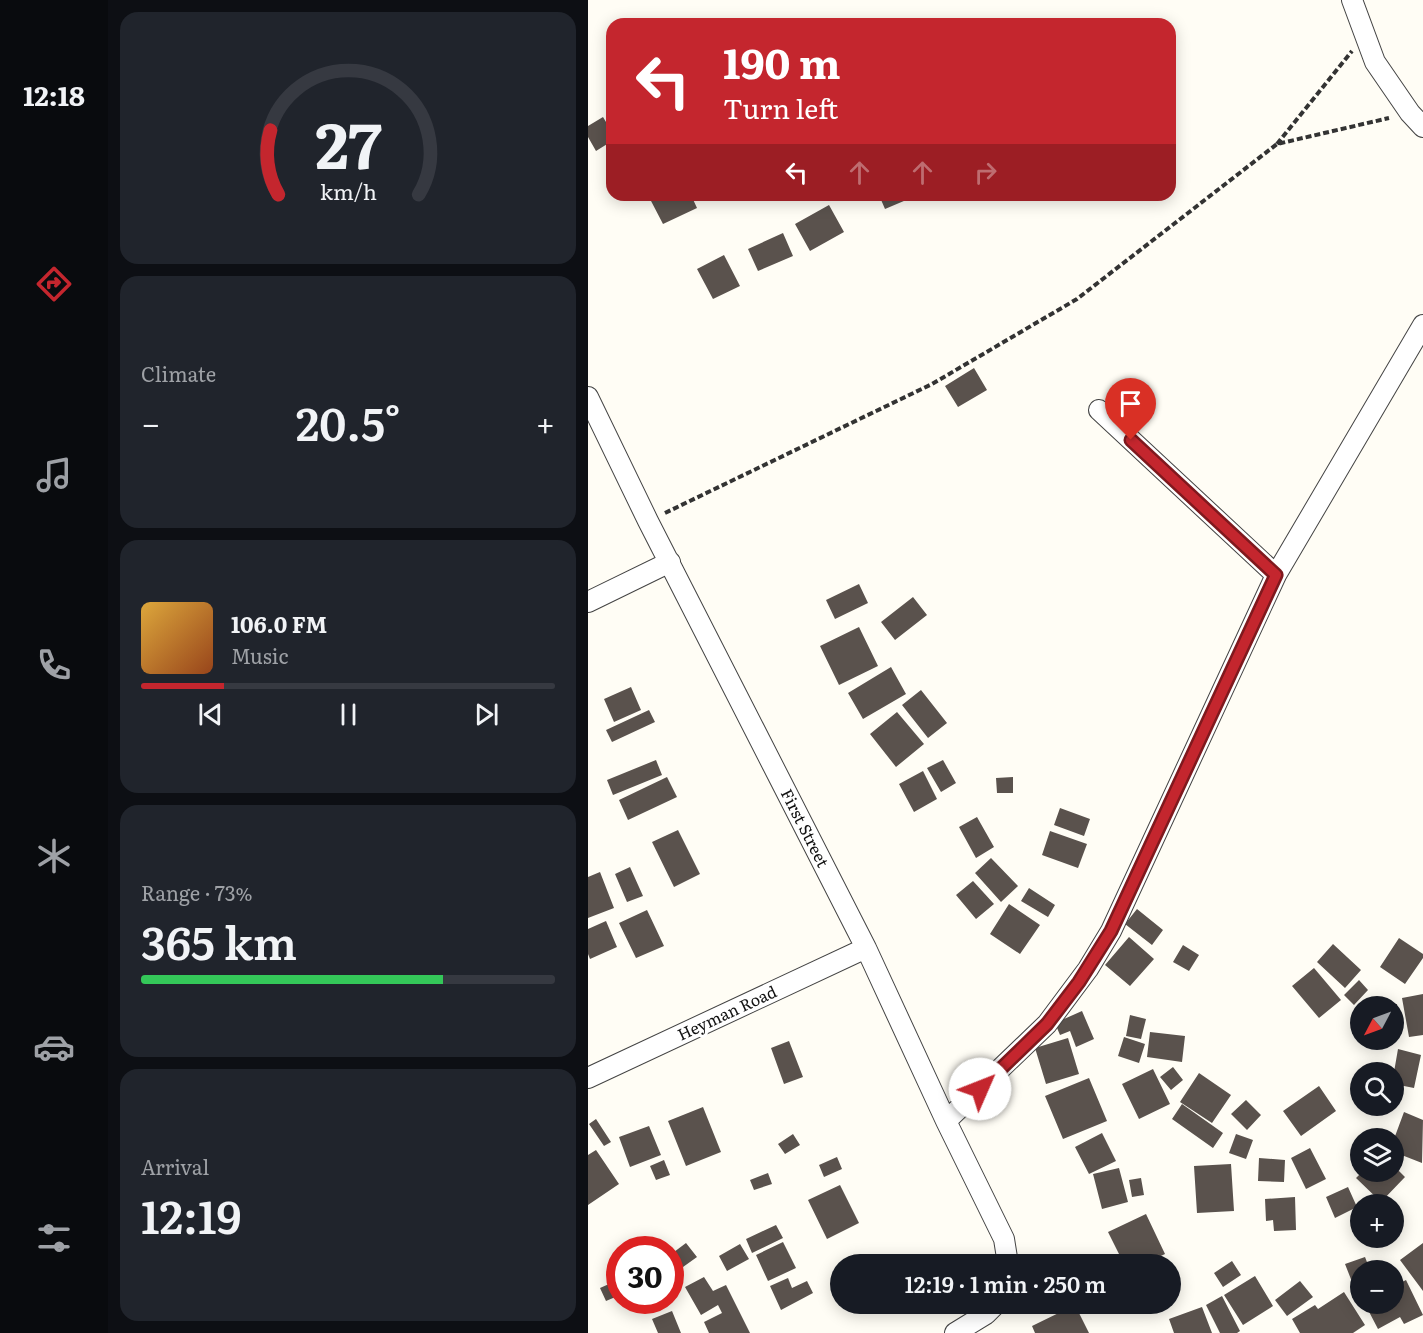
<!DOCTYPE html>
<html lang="en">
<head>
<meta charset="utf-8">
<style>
  body { margin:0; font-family:Literata,serif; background:#20242c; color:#f1f3f6; height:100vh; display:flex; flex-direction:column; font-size:22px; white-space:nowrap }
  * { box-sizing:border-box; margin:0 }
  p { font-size:20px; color:#9ea1a6 }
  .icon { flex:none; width:33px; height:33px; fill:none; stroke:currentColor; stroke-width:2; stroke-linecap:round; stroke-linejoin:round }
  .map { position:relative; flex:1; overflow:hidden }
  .side { display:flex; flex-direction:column; gap:12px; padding:12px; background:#0d0f14; width:480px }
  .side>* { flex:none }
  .top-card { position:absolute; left:18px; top:18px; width:570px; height:183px; border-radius:18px; box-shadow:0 3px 15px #0003; background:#c4262e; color:#fff; overflow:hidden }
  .needle { width:39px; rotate:229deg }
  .fabs { position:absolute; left:762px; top:996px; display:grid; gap:12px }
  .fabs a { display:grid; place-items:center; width:54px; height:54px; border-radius:50%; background:#171b24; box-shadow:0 3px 15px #0003; font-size:30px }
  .speed { position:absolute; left:18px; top:1236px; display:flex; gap:12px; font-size:30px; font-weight:700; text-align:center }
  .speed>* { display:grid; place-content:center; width:78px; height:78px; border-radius:50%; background:#171b24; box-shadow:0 3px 15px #0003; line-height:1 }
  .speed .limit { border:9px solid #d22; background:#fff; color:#111 }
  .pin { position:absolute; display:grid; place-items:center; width:51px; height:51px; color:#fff; margin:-62px -26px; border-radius:50% 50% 50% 0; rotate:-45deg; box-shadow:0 0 6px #0007 }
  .pin .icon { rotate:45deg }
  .me { position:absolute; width:66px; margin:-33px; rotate:46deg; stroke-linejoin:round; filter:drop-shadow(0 0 4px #0008) }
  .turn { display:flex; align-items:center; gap:21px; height:126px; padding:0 18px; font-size:27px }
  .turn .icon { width:78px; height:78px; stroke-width:2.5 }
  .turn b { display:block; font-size:42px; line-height:51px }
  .lanes { display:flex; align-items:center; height:57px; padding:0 18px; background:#0003; justify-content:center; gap:30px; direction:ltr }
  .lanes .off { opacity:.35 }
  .big { font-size:45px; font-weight:600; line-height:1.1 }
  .side .card { flex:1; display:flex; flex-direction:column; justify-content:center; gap:9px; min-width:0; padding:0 21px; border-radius:18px; background:#20242c }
  .side .dial { align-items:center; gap:0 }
  .dial svg { height:156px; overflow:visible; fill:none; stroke:#363941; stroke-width:7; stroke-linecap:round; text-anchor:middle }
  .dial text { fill:#f1f3f6; stroke:none }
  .song { display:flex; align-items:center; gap:18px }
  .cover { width:72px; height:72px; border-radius:9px; background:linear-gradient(135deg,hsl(40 70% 55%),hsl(20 70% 35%)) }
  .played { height:6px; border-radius:3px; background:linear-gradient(90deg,#c4262e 20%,#363941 20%) }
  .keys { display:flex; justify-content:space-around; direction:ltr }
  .heat { display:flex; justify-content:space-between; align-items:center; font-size:33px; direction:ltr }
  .charge { height:9px; border-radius:4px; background:linear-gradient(90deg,#34c759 73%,#363941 0) }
  .trip { position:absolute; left:242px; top:1254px; width:351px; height:60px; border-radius:30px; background:#171b24; box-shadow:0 3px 15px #0003; font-weight:600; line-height:60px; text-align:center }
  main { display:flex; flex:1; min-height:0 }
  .menu { display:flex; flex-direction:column; width:108px; justify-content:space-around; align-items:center; background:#090b0e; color:#9ea1a6 }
  .menu .icon { width:42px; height:42px }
  .menu .selected { color:#c4262e }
  .menu b { font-size:27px; color:#f1f3f6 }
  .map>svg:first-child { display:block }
  .building { fill:#5a524d }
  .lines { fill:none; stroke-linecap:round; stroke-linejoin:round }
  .minor-casing { stroke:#444; stroke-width:22 }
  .path { stroke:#333; stroke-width:4; stroke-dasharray:6 3; stroke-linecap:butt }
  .minor { stroke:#fff; stroke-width:20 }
  .route-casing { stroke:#7f191e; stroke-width:15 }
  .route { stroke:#c4262e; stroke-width:10 }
  .labels { text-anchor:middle; stroke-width:6; stroke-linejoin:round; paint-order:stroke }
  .street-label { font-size:16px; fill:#111; stroke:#fff }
</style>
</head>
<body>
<main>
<nav class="menu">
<b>12:18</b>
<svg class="icon selected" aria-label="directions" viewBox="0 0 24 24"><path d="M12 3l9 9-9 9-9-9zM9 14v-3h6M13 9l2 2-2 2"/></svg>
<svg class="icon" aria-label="music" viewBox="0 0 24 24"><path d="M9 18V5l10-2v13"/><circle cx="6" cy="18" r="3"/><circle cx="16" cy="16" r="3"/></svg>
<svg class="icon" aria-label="phone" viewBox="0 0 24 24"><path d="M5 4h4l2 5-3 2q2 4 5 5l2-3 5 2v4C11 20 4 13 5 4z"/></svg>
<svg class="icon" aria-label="climate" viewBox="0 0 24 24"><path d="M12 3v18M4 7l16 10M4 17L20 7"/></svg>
<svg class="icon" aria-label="car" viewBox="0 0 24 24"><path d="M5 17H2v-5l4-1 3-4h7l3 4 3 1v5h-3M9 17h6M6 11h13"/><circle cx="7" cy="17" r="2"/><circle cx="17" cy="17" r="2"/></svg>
<svg class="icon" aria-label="filters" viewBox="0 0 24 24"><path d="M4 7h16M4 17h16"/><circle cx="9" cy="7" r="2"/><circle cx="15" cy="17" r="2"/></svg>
</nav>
<section class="side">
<div class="card dial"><svg viewBox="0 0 100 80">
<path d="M14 69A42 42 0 1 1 86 69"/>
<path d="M14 69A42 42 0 0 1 10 36" stroke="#c4262e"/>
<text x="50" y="56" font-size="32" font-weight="700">27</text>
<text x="50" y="72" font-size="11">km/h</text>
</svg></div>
<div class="card"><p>Climate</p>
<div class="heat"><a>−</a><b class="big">20.5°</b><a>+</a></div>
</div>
<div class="card">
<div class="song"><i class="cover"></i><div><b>106.0 FM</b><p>Music</p></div></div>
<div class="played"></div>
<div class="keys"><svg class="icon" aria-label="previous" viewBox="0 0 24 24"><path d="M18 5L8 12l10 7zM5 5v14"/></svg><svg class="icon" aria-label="pause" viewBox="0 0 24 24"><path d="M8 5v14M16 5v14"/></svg><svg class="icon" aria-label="next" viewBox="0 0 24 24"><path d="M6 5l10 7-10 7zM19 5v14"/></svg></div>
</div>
<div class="card"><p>Range · 73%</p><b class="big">365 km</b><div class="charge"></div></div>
<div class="card"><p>Arrival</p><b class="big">12:19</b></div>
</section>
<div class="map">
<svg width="835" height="1333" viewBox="0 0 835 1333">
  <rect width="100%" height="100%" fill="#fffdf5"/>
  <path class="building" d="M 15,117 L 24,132 L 24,141 L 8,151 L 0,137 L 0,126 Z
    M 71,195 L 103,195 L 109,208 L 75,224 L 62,199 Z
    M 291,195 L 330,195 L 297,209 Z
    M 241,205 L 256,232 L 222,251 L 207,224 Z
    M 195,233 L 205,256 L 170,271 L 160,249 Z
    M 136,255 L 152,286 L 125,299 L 109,269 Z
    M 386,368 L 399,390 L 370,407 L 357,386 Z
    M 271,584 L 280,603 L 247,619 L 238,600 Z
    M 325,597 L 339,615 L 307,640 L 293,622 Z
    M 271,627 L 290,666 L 251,685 L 232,646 Z
    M 303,667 L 318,694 L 275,719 L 260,693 Z
    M 43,687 L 53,710 L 26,722 L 16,699 Z
    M 333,690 L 359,723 L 340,738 L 314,705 Z
    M 61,710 L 67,722 L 24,742 L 18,730 Z
    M 309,712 L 336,744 L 308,767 L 282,734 Z
    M 68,760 L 74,775 L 25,795 L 19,780 Z
    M 355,760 L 368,783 L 353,792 L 339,768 Z
    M 335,771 L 349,799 L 326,812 L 311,784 Z
    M 79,777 L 89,797 L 40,820 L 31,800 Z
    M 425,777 L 425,793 L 409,793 L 408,778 Z
    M 472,808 L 502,819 L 496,836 L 466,825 Z
    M 389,817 L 406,847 L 388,858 L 371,827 Z
    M 90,830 L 112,874 L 86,887 L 64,842 Z
    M 462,831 L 499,844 L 490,868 L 454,855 Z
    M 403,858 L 430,886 L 413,902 L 387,873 Z
    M 42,867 L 55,896 L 39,902 L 27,874 Z
    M 12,872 L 26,908 L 0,918 L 0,877 Z
    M 385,881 L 406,904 L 388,919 L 368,895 Z
    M 441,888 L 467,905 L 460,917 L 433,901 Z
    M 421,904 L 452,925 L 432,954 L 402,934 Z
    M 549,909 L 575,930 L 564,945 L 537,924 Z
    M 59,910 L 76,946 L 48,958 L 31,923 Z
    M 18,921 L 29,947 L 2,959 L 0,954 L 0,929 Z
    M 541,937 L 566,959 L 542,986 L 517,965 Z
    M 811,938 L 835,954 L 835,958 L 817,984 L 792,967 Z
    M 745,944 L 773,970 L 757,988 L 729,962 Z
    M 595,945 L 611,955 L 601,971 L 585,962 Z
    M 726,968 L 753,1000 L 731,1018 L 704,986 Z
    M 771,980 L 780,990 L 766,1005 L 756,995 Z
    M 835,994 L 835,1035 L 821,1037 L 814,998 Z
    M 809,1004 L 812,1037 L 806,1038 L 806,1006 L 798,1006 L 798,1005 Z
    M 494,1011 L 506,1039 L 488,1047 L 482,1031 L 472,1035 L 467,1023 Z
    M 542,1015 L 558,1019 L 553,1039 L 538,1036 Z
    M 562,1032 L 597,1036 L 594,1062 L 559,1057 Z
    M 536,1037 L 557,1044 L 551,1063 L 530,1056 Z
    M 480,1038 L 491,1074 L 458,1084 L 447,1048 Z
    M 201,1041 L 215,1077 L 196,1084 L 183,1048 Z
    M 810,1049 L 833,1055 L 826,1088 L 806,1084 L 806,1072 Z
    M 585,1067 L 595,1080 L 583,1090 L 572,1077 Z
    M 565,1069 L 582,1104 L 551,1119 L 534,1084 Z
    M 611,1073 L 643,1095 L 624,1123 L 592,1102 Z
    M 501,1078 L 519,1121 L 475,1139 L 457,1096 Z
    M 731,1086 L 748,1111 L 713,1136 L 695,1111 Z
    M 658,1100 L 673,1115 L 659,1130 L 643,1114 Z
    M 594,1104 L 635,1133 L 625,1148 L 584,1119 Z
    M 115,1107 L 133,1152 L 98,1166 L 80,1121 Z
    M 816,1112 L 835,1120 L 834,1163 L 806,1152 L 806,1139 Z
    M 8,1119 L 23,1142 L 16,1146 L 1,1124 Z
    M 61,1126 L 73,1155 L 42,1167 L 31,1137 Z
    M 514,1133 L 528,1161 L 501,1174 L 487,1147 Z
    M 205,1134 L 212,1145 L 197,1154 L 190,1144 Z
    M 648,1134 L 665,1140 L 658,1159 L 641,1153 Z
    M 722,1148 L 738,1179 L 718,1189 L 703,1158 Z
    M 8,1150 L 31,1184 L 0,1205 L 0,1155 Z
    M 249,1157 L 254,1169 L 236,1177 L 231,1165 Z
    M 671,1158 L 697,1160 L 696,1182 L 670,1181 Z
    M 76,1160 L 82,1175 L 68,1180 L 62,1166 Z
    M 643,1164 L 646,1211 L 609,1213 L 606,1166 Z
    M 806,1166 L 817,1177 L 793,1202 L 768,1178 L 774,1172 L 806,1172 Z
    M 531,1168 L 540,1202 L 514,1209 L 505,1174 Z
    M 180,1173 L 184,1184 L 166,1190 L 162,1180 Z
    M 553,1178 L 556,1195 L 544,1197 L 541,1180 Z
    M 252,1185 L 271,1223 L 239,1239 L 220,1200 Z
    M 760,1187 L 769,1207 L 747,1218 L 738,1197 Z
    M 707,1197 L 708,1230 L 686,1231 L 685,1220 L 678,1221 L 677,1199 Z
    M 558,1214 L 577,1254 L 556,1264 L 536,1264 L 520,1232 Z
    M 188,1225 L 195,1238 L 164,1253 L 158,1239 Z
    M 195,1242 L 208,1268 L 180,1281 L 168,1255 Z
    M 98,1243 L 109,1257 L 88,1272 L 82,1265 L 82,1255 Z
    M 835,1243 L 835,1291 L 812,1260 Z
    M 152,1244 L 161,1259 L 139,1271 L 131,1256 Z
    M 777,1257 L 782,1270 L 772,1270 L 772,1291 L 768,1292 L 757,1264 Z
    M 644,1261 L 653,1275 L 635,1287 L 626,1273 Z
    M 667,1276 L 685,1306 L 655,1325 L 636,1295 Z
    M 116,1277 L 125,1291 L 138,1285 L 162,1333 L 121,1333 L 116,1322 L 134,1313 L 130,1305 L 113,1315 L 97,1287 Z
    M 200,1278 L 204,1288 L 219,1281 L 225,1293 L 193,1310 L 182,1286 Z
    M 30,1280 L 32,1295 L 18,1301 L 12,1288 Z
    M 818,1280 L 835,1315 L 816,1324 L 812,1317 L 790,1329 L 777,1304 L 806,1304 L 806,1286 Z
    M 712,1281 L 725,1297 L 699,1316 L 687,1300 Z
    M 756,1292 L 777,1325 L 765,1333 L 712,1333 L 704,1319 L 727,1305 L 730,1309 Z
    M 634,1296 L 652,1331 L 649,1333 L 632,1333 L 618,1305 Z
    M 487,1305 L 501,1333 L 447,1333 L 444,1326 Z
    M 614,1307 L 624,1333 L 586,1333 L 581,1319 Z
    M 84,1311 L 93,1333 L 70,1333 L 64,1319 Z"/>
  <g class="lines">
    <g class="minor-casing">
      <path id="minor" d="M 764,0 L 787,62 L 822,113 L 835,127
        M 0,397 L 60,521 L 278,948 L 358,1121 L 416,1239 L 420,1264
        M 511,410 L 688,575
        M 0,602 L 82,562
        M 0,1078 L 278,948
        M 358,1121 L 459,1024 L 500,969 L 523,931 L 688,575 L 835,325
        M 367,1333 L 398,1314 L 408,1304"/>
    </g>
    <path class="path" d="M 689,144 L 764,51
      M 77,513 L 344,384 L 489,299 L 689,144 L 801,118"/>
    <use href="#minor" class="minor"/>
  </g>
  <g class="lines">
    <g class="route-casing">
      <path id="route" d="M 392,1089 L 459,1024 L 491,982 L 523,931 L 688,575 L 543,440"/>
    </g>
    <use href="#route" class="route"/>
  </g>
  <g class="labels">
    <g class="street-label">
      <text transform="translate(217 828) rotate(63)" y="6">First Street</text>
      <text transform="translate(139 1013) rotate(-25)" y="6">Heyman Road</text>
    </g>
  </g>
</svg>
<div class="fabs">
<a><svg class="needle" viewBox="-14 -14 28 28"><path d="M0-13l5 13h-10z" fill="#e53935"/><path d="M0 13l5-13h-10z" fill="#9ea1a6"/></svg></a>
<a><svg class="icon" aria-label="search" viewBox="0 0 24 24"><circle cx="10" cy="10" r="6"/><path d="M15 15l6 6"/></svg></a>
<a><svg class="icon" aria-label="layers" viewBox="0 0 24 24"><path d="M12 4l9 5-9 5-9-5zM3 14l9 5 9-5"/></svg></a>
<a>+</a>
<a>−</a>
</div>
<div class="speed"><div class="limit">30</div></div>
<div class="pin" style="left:543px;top:440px;background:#d93025"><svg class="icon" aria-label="arrive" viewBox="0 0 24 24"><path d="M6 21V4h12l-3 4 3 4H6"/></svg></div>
<svg class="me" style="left:392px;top:1089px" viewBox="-20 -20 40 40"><circle r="19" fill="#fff"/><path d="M0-13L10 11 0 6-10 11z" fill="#c4262e"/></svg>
<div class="trip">12:19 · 1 min · 250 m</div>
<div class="top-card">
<div class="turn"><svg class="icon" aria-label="left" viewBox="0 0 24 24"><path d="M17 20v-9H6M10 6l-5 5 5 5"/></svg><div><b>190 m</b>Turn left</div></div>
<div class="lanes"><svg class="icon" aria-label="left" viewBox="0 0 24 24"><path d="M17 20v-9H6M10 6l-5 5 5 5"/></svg><svg class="icon off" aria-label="ahead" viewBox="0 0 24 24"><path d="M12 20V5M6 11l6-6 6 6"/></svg><svg class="icon off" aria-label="ahead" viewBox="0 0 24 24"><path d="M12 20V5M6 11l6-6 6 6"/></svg><svg class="icon off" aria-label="right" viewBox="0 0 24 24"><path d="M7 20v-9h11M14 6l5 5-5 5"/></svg></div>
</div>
</div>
</main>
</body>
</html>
